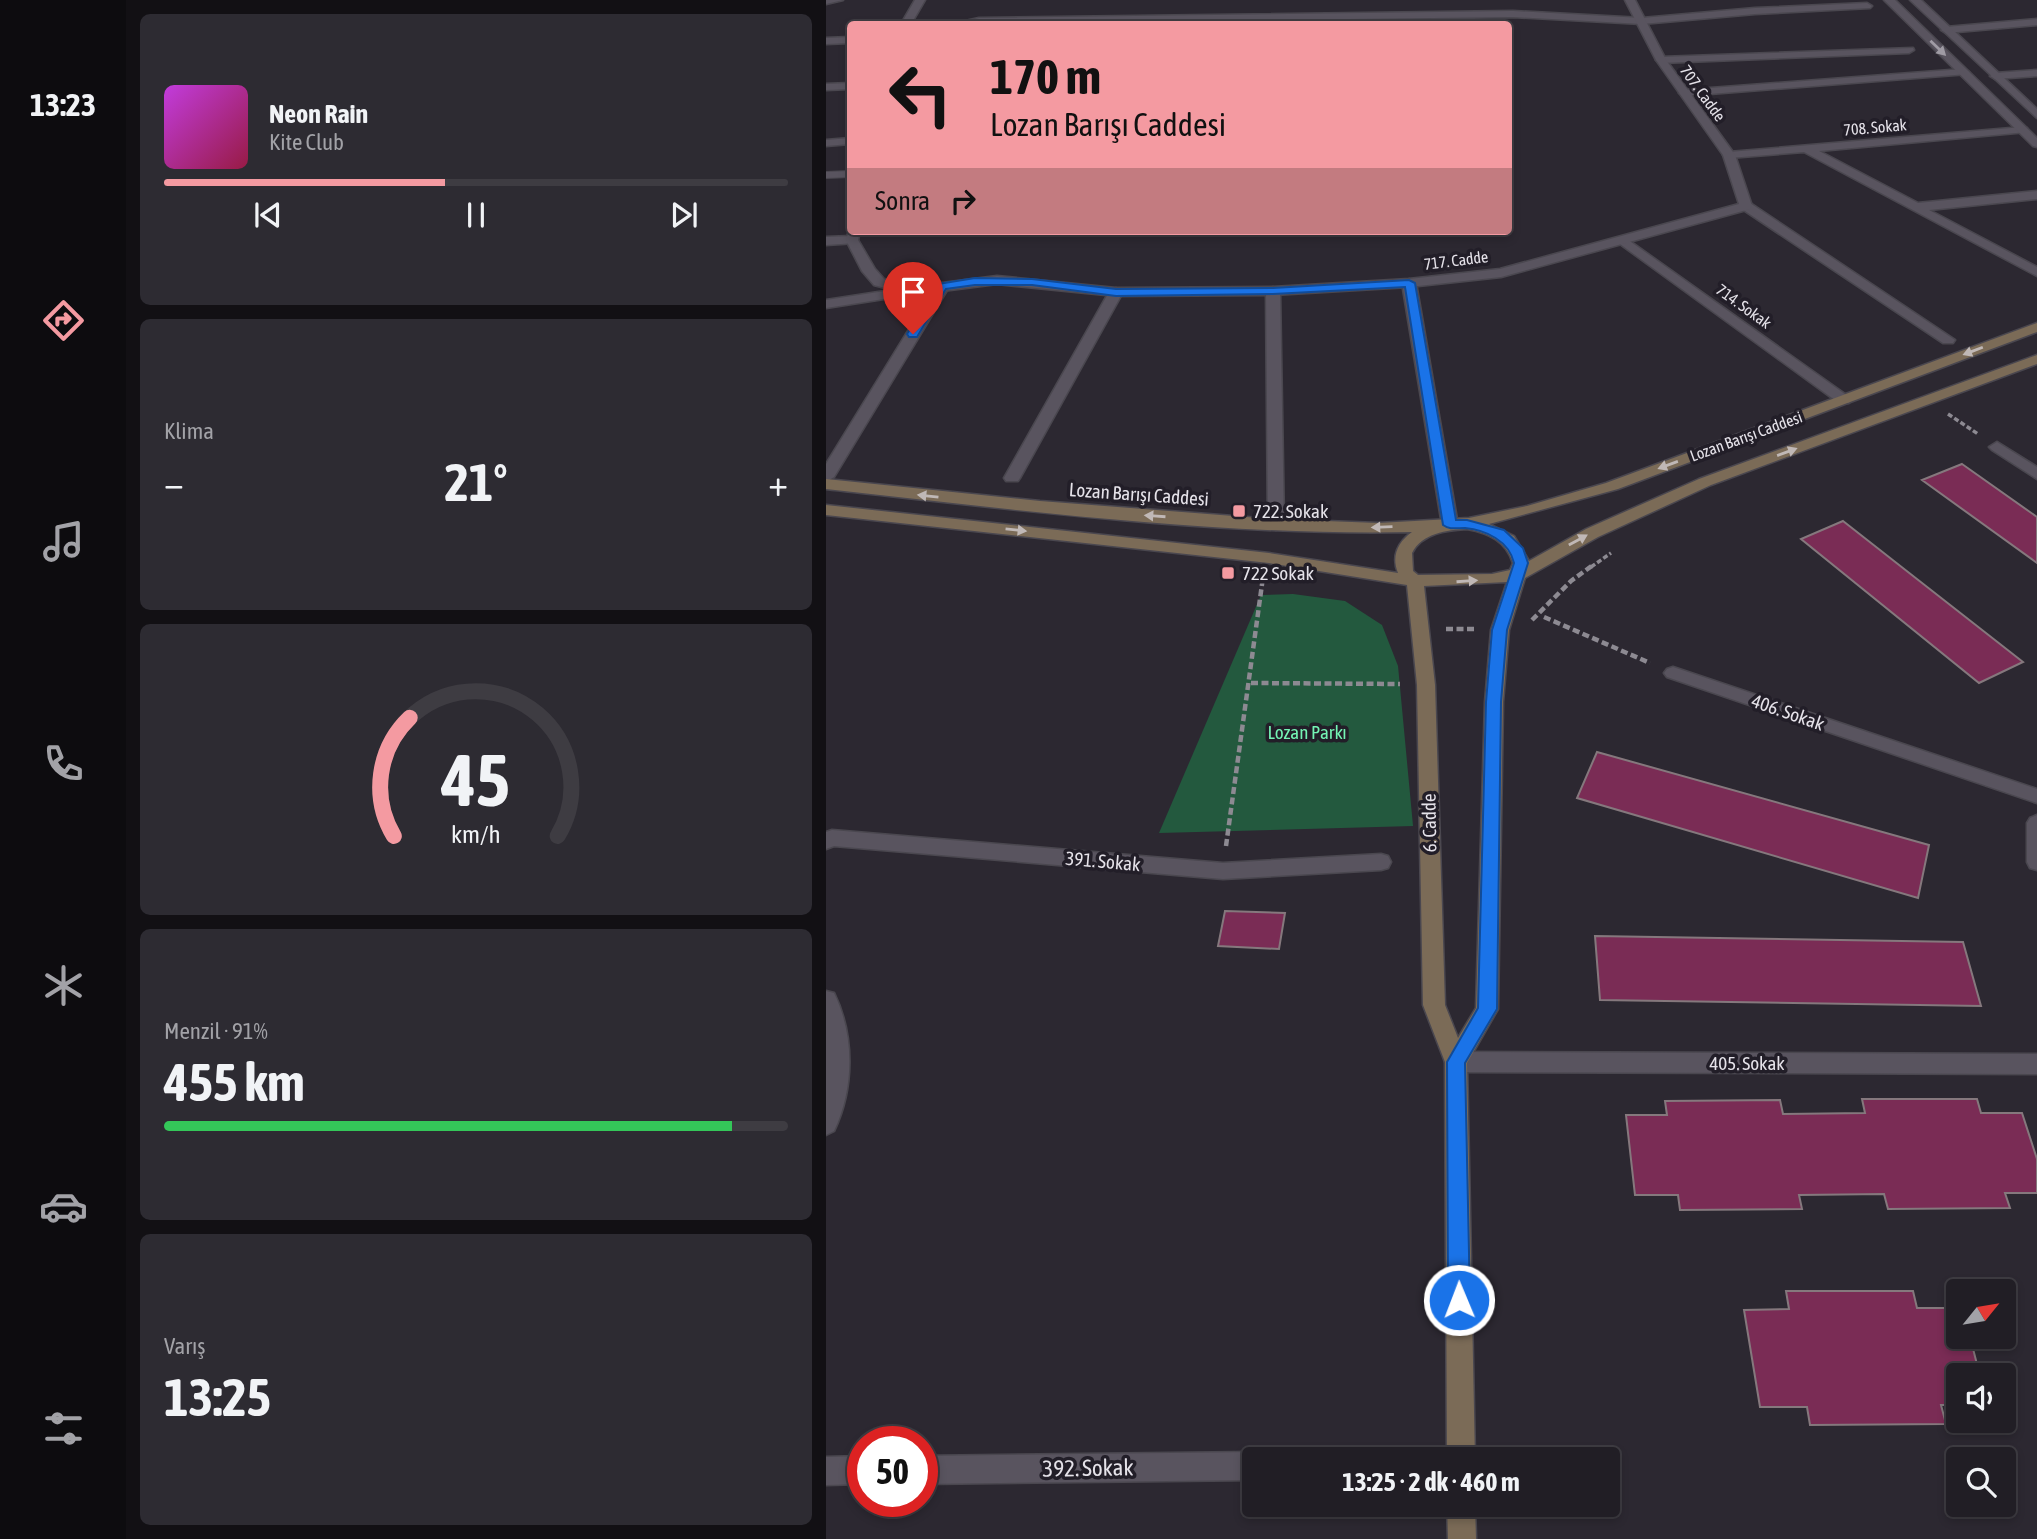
<!DOCTYPE html>
<html lang="tr">
<head>
<meta charset="utf-8">
<style>
  body { margin:0; font-family:"Asap Condensed",sans-serif; background:#2d2b32; color:#f1f3f6; height:100vh; display:flex; flex-direction:column; font-size:26px; white-space:nowrap }
  * { box-sizing:border-box; margin:0 }
  p { font-size:23px; color:#a2a2a7 }
  .icon { flex:none; width:38px; height:38px; fill:none; stroke:currentColor; stroke-width:2; stroke-linecap:round; stroke-linejoin:round }
  .map { position:relative; flex:1; overflow:hidden }
  .panel { display:flex; flex-direction:column; gap:14px; padding:14px; background:#121014; width:700px }
  .panel>* { flex:none }
  .guide { position:absolute; left:21px; top:21px; width:665px; height:214px; border-radius:7px; box-shadow:0 4px 10px #0003,0 0 0 2px #3e3c42; background:#f49aa1; color:#111; overflow:hidden }
  .needle { width:46px; rotate:60deg }
  .controls { position:absolute; left:1120px; top:1279px; display:grid; gap:14px }
  .controls a { display:grid; place-items:center; width:70px; height:70px; border-radius:7px; background:#211e25; box-shadow:0 4px 10px #0003,0 0 0 2px #3e3c42; font-size:35px }
  .speed { position:absolute; left:21px; top:1426px; display:flex; gap:14px; font-size:35px; font-weight:700; text-align:center }
  .speed>* { display:grid; place-content:center; width:91px; height:91px; border-radius:50%; background:#211e25; box-shadow:0 4px 10px #0003,0 0 0 2px #3e3c42; line-height:1 }
  .speed .limit { border:10px solid #d22; background:#fff; color:#111 }
  .pin { position:absolute; display:grid; place-items:center; width:60px; height:60px; color:#fff; margin:-72px -30px; border-radius:50% 50% 50% 0; rotate:-45deg; box-shadow:0 0 7px #0007 }
  .pin .icon { rotate:45deg }
  .me { position:absolute; width:77px; margin:-38px; rotate:359deg; stroke-linejoin:round; filter:drop-shadow(0 0 5px #0008) }
  .turn { display:flex; align-items:center; gap:24px; height:147px; padding:0 28px; font-size:32px }
  .turn .icon { width:91px; height:91px; stroke-width:2.5 }
  .turn b { display:block; font-size:49px; line-height:60px }
  .then { display:flex; align-items:center; height:66px; padding:0 28px; background:#0003; gap:14px; font-size:26px }
  .big { font-size:52px; font-weight:700; line-height:1.1 }
  .panel .card { flex:1; display:flex; flex-direction:column; justify-content:center; gap:10px; min-width:0; padding:0 24px; border-radius:10px; background:#2d2b32 }
  .panel .dial { align-items:center; gap:0 }
  .dial svg { height:182px; overflow:visible; fill:none; stroke:#3e3c42; stroke-width:7; stroke-linecap:round; text-anchor:middle }
  .dial text { fill:#f1f3f6; stroke:none }
  .song { display:flex; align-items:center; gap:21px }
  .cover { width:84px; height:84px; border-radius:10px; background:linear-gradient(135deg,hsl(290 70% 55%),hsl(340 70% 35%)) }
  .played { height:7px; border-radius:4px; background:linear-gradient(90deg,#f49aa1 45%,#3e3c42 45%) }
  .keys { display:flex; justify-content:space-around; direction:ltr }
  .heat { display:flex; justify-content:space-between; align-items:center; font-size:38px; direction:ltr }
  .charge { height:10px; border-radius:5px; background:linear-gradient(90deg,#34c759 91%,#3e3c42 0) }
  .trip { position:absolute; left:416px; top:1447px; width:378px; height:70px; border-radius:7px; background:#211e25; box-shadow:0 4px 10px #0003,0 0 0 2px #3e3c42; font-weight:700; line-height:70px; text-align:center }
  main { display:flex; flex:1; min-height:0 }
  .tabs { display:flex; flex-direction:column; width:126px; justify-content:space-around; align-items:center; background:#0d0c0f; color:#a2a2a7 }
  .tabs .icon { width:49px; height:49px }
  .tabs .selected { color:#f49aa1 }
  .tabs b { font-size:32px; color:#f1f3f6 }
  .map>svg:first-child { display:block }
  .green { fill:#23593e }
  .building { fill:#7a2c55; stroke:#85787d; stroke-width:2 }
  .lines { fill:none; stroke-linecap:round; stroke-linejoin:round }
  .service-casing { stroke:#4a474f; stroke-width:2 }
  .minor-casing { stroke:#4a474f; stroke-width:3 }
  .tertiary-casing { stroke:#4a474f; stroke-width:3 }
  .secondary-casing { stroke:#4a474f; stroke-width:3 }
  .path-far1 { stroke:#8d8a92; stroke-width:3.5; stroke-dasharray:5 2.5; stroke-linecap:butt }
  .path { stroke:#8d8a92; stroke-width:4.5; stroke-dasharray:7 3.5; stroke-linecap:butt }
  .service { fill:#59545f; fill-rule:evenodd }
  .minor { fill:#59545f; fill-rule:evenodd }
  .tertiary { fill:#59545f; fill-rule:evenodd }
  .secondary { fill:#7b6b57; fill-rule:evenodd }
  .oneway { fill:#9f9ba4 }
  .oneway2 { fill:#c0b8b6 }
  .route { fill:#1a73e8; stroke:#114b97; stroke-width:2 }
  .poi-dot { fill:#f49aa1; stroke:#221e28; stroke-width:2.5 }
  .labels { text-anchor:middle; stroke-width:7; stroke-linejoin:round; paint-order:stroke }
  .far-street-label { font-size:16px; fill:#e5e2e9; stroke:#221e28 }
  .street-label { font-size:19px; fill:#e5e2e9; stroke:#221e28 }
  .poi-label { font-size:19px; fill:#e5e2e9; stroke:#221e28; text-anchor:start }
  .park-label { font-size:19px; fill:#74f4b4; stroke:#221e28 }
  .near-street-label { font-size:23px; fill:#e5e2e9; stroke:#221e28 }
</style>
</head>
<body>
<main>
<nav class="tabs">
<b>13:23</b>
<svg class="icon selected" aria-label="directions" viewBox="0 0 24 24"><path d="M12 3l9 9-9 9-9-9zM9 14v-3h6M13 9l2 2-2 2"/></svg>
<svg class="icon" aria-label="music" viewBox="0 0 24 24"><path d="M9 18V5l10-2v13"/><circle cx="6" cy="18" r="3"/><circle cx="16" cy="16" r="3"/></svg>
<svg class="icon" aria-label="phone" viewBox="0 0 24 24"><path d="M5 4h4l2 5-3 2q2 4 5 5l2-3 5 2v4C11 20 4 13 5 4z"/></svg>
<svg class="icon" aria-label="climate" viewBox="0 0 24 24"><path d="M12 3v18M4 7l16 10M4 17L20 7"/></svg>
<svg class="icon" aria-label="car" viewBox="0 0 24 24"><path d="M5 17H2v-5l4-1 3-4h7l3 4 3 1v5h-3M9 17h6M6 11h13"/><circle cx="7" cy="17" r="2"/><circle cx="17" cy="17" r="2"/></svg>
<svg class="icon" aria-label="filters" viewBox="0 0 24 24"><path d="M4 7h16M4 17h16"/><circle cx="9" cy="7" r="2"/><circle cx="15" cy="17" r="2"/></svg>
</nav>
<section class="panel">
<div class="card">
<div class="song"><i class="cover"></i><div><b>Neon Rain</b><p>Kite Club</p></div></div>
<div class="played"></div>
<div class="keys"><svg class="icon" aria-label="previous" viewBox="0 0 24 24"><path d="M18 5L8 12l10 7zM5 5v14"/></svg><svg class="icon" aria-label="pause" viewBox="0 0 24 24"><path d="M8 5v14M16 5v14"/></svg><svg class="icon" aria-label="next" viewBox="0 0 24 24"><path d="M6 5l10 7-10 7zM19 5v14"/></svg></div>
</div>
<div class="card"><p>Klima</p>
<div class="heat"><a>−</a><b class="big">21°</b><a>+</a></div>
</div>
<div class="card dial"><svg viewBox="0 0 100 80">
<path d="M14 69A42 42 0 1 1 86 69"/>
<path d="M14 69A42 42 0 0 1 21 17" stroke="#f49aa1"/>
<text x="50" y="56" font-size="32" font-weight="700">45</text>
<text x="50" y="72" font-size="11">km/h</text>
</svg></div>
<div class="card"><p>Menzil · 91%</p><b class="big">455 km</b><div class="charge"></div></div>
<div class="card"><p>Varış</p><b class="big">13:25</b></div>
</section>
<div class="map">
<svg width="1211" height="1539" viewBox="0 0 1211 1539">
  <rect width="100%" height="100%" fill="#2c2831"/>
  <path class="green" d="M 467,594 L 519,601 L 556,625 L 572,666 L 587,826 L 333,833 L 435,595 Z"/>
  <path class="building" d="M 1136,464 L 1211,517 L 1211,563 L 1096,480 Z
    M 1017,521 L 1082,572 L 1197,662 L 1153,683 L 975,539 Z
    M 771,752 L 1103,845 L 1092,898 L 751,798 Z
    M 399,911 L 459,913 L 453,949 L 392,946 Z
    M 769,936 L 1137,942 L 1155,1006 L 774,1000 Z
    M 1036,1099 L 1151,1099 L 1155,1113 L 1196,1113 L 1211,1159 L 1211,1193 L 1179,1193 L 1184,1208 L 1062,1209 L 1058,1194 L 973,1195 L 976,1209 L 854,1210 L 852,1195 L 809,1195 L 800,1115 L 841,1115 L 839,1101 L 954,1100 L 957,1114 L 1039,1113 Z
    M 960,1291 L 1087,1291 L 1091,1308 L 1132,1308 L 1132,1337 L 1144,1337 L 1154,1376 L 1132,1376 L 1132,1405 L 1115,1405 L 1120,1424 L 984,1425 L 981,1407 L 934,1407 L 918,1310 L 963,1309 Z"/>
  <g class="lines">
    <g class="service-casing">
      <path id="service" d="M 24,171 L 24,177 L 0,178 L 0,172 Z"/>
    </g>
    <g class="minor-casing">
      <path id="minor" d="M 0,0 L 17,0 L 0,4 Z
        M 1041,3 L 1046,6 L 1044,8 L 929,14 L 816,24 L 687,17 L 126,24 L 153,18 L 687,11 L 816,18 L 929,8 Z
        M 1211,19 L 1211,25 L 1120,33 L 1115,30 L 1120,27 Z
        M 24,37 L 24,43 L 0,44 L 0,38 Z
        M 1087,48 L 1088,50 L 1083,53 L 835,63 L 830,60 L 835,57 Z
        M 1138,69 L 1143,72 L 1142,74 L 858,96 L 853,93 L 858,90 Z
        M 1211,70 L 1211,76 L 1169,79 L 1164,76 L 1169,73 Z
        M 24,83 L 24,89 L 0,90 L 0,84 Z
        M 1197,127 L 1201,128 L 1201,132 L 993,151 L 1092,203 L 1211,191 L 1211,199 L 1103,210 L 1211,267 L 1211,276 L 978,152 L 903,158 L 897,155 L 903,152 Z
        M 24,138 L 24,144 L 0,146 L 0,140 Z
        M 920,202 L 924,203 L 1129,340 L 1127,343 L 1117,343 L 916,209 L 914,206 Z
        M 26,236 L 32,240 L 30,243 L 0,245 L 0,237 Z
        M 798,237 L 1023,397 L 1025,400 L 1023,403 L 1013,403 L 794,244 L 792,241 Z
        M 583,279 L 590,283 L 632,525 L 624,530 L 616,525 L 576,283 Z
        M 116,283 L 123,287 L 8,477 L 0,482 L 0,464 L 109,287 Z
        M 85,287 L 90,288 L 90,294 L 0,308 L 0,300 Z
        M 447,287 L 454,291 L 458,525 L 450,530 L 442,525 L 440,291 Z
        M 290,288 L 297,292 L 194,478 L 192,481 L 180,481 L 178,478 L 283,292 Z
        M 1171,442 L 1211,467 L 1211,479 L 1166,450 L 1163,447 Z
        M 847,667 L 1211,789 L 1211,803 L 841,677 L 838,673 L 841,669 Z
        M 1211,815 L 1211,870 L 1204,868 L 1201,862 L 1201,823 L 1204,818 Z
        M 6,830 L 397,863 L 555,854 L 562,856 L 565,862 L 562,868 L 555,870 L 397,879 L 8,846 L 0,849 L 0,832 Z
        M 0,991 L 8,993 C 29,1036 28,1089 8,1131 L 0,1135 Z
        M 630,1052 L 1211,1054 L 1211,1074 L 630,1072 L 622,1069 L 619,1062 L 622,1055 Z
        M 429,1452 L 440,1460 L 429,1460 L 429,1480 L 96,1484 L 96,1456 Z
        M 37,1456 L 37,1484 L 0,1485 L 0,1457 Z"/>
    </g>
    <g class="tertiary-casing">
      <path id="tertiary" d="M 89,0 L 99,0 L 85,24 L 75,24 Z
        M 799,0 L 809,0 L 840,60 L 909,155 L 926,206 L 924,209 L 675,277 L 583,287 L 447,295 L 290,296 L 171,284 L 85,295 L 48,285 L 36,271 L 20,240 L 24,228 L 24,231 L 34,231 L 32,240 L 49,269 L 58,279 L 85,287 L 171,276 L 290,288 L 447,287 L 583,279 L 674,269 L 913,204 L 897,155 L 830,60 Z
        M 1058,0 L 1069,0 L 1211,138 L 1211,147 L 1207,146 Z
        M 1084,0 L 1095,0 L 1211,109 L 1211,118 Z"/>
    </g>
    <g class="secondary-casing">
      <path id="secondary" d="M 1211,323 L 1211,332 L 792,489 L 663,524 L 688,536 L 703,561 L 760,529 L 873,479 L 1211,355 L 1211,364 L 885,485 L 772,537 L 699,578 L 683,630 L 677,702 L 672,1009 L 641,1063 L 649,1460 L 621,1460 L 619,1062 L 597,1005 L 591,685 L 581,585 L 443,563 L 0,515 L 0,505 L 443,553 L 572,573 C 565,556 572,542 586,532 C 394,536 191,510 0,489 L 0,479 L 214,501 L 447,519 L 552,523 L 643,518 L 701,506 L 780,483 ZM 641,529 C 663,533 680,541 687,563 L 684,570 L 666,574 L 592,575 L 587,571 L 586,553 C 596,533 621,530 641,529 ZM 681,582 L 665,630 L 659,702 L 650,1008 L 632,1038 L 619,1005 L 609,685 L 598,586 Z
        M 621,1505 L 649,1505 L 650,1539 L 622,1539 Z"/>
    </g>
    <path class="path-far1" d="M 1122,414 L 1152,434
      M 765,567 L 785,553"/>
    <path class="path" d="M 718,617 L 824,663
      M 706,620 L 745,581 L 767,565
      M 620,629 L 650,629
      M 425,683 L 574,684
      M 400,846 L 437,577"/>
    <use href="#service" class="service"/>
    <use href="#minor" class="minor"/>
    <use href="#tertiary" class="tertiary"/>
    <use href="#secondary" class="secondary"/>
  </g>
  <defs><path id="oneway-solid" d="M-6-.8H1V-3.2L6.5 0L1 3.2V.8H-6Z" transform="scale(1.75)"/></defs>
  <use class="oneway" href="#oneway-solid" transform="translate(1112 48) rotate(44)"/>
  <g class="oneway2">
    <use href="#oneway-solid" transform="translate(1147 351) rotate(159)"/>
    <use href="#oneway-solid" transform="translate(961 452) rotate(-20)"/>
    <use href="#oneway-solid" transform="translate(842 465) rotate(160)"/>
    <use href="#oneway-solid" transform="translate(102 496) rotate(-174)"/>
    <use href="#oneway-solid" transform="translate(329 516) rotate(-176)"/>
    <use href="#oneway-solid" transform="translate(556 527) rotate(178)"/>
    <use href="#oneway-solid" transform="translate(190 530) rotate(6)"/>
    <use href="#oneway-solid" transform="translate(752 540) rotate(-29)"/>
    <use href="#oneway-solid" transform="translate(641 581) rotate(-4)"/>
  </g>
  <path class="route" d="M 149,278 L 206,279 L 290,289 L 447,288 L 583,280 L 589,283 L 630,520 L 641,520 L 678,530 L 697,548 L 702,563 L 681,630 L 675,702 L 671,1009 L 639,1063 L 644,1300 L 641,1308 L 633,1311 L 625,1308 L 622,1300 L 621,1062 L 652,1008 L 660,702 L 666,630 L 688,563 C 683,541 660,530 639,528 C 630,528 624,530 617,525 L 579,287 L 447,294 L 290,296 L 206,285 L 149,285 L 120,289 L 91,337 L 83,337 L 81,334 L 112,284 Z"/>
  <g class="poi-dot">
    <rect x="406" y="504" width="14" height="14" rx="3.5"/>
    <rect x="395" y="566" width="14" height="14" rx="3.5"/>
  </g>
  <g class="labels">
    <g class="far-street-label">
      <text transform="translate(877 93) rotate(54)" y="6">707. Cadde</text>
      <text transform="translate(1049 127) rotate(-5)" y="6">708. Sokak</text>
      <text transform="translate(630 260) rotate(-7)" y="6">717. Cadde</text>
      <text transform="translate(918 306) rotate(36)" y="6">714. Sokak</text>
      <text transform="translate(920 436) rotate(-20)" y="6">Lozan Barışı Caddesi</text>
    </g>
    <g class="street-label">
      <text transform="translate(313 494) rotate(4)" y="7">Lozan Barışı Caddesi</text>
      <text transform="translate(962 712) rotate(19)" y="7">406. Sokak</text>
      <text transform="translate(603 823) rotate(-91)" y="7">6. Cadde</text>
      <text transform="translate(277 861) rotate(5)" y="7">391. Sokak</text>
      <text x="921" y="1070">405. Sokak</text>
    </g>
    <g class="poi-label">
      <text x="427" y="518">722. Sokak</text>
      <text x="416" y="580">722 Sokak</text>
    </g>
    <g class="park-label">
      <text x="481" y="739">Lozan Parkı</text>
    </g>
    <g class="near-street-label">
      <text transform="translate(262 1468) rotate(-1)" y="8">392. Sokak</text>
    </g>
  </g>
</svg>
<div class="controls">
<a><svg class="needle" viewBox="-14 -14 28 28"><path d="M0-13l5 13h-10z" fill="#e53935"/><path d="M0 13l5-13h-10z" fill="#a2a2a7"/></svg></a>
<a><svg class="icon" aria-label="sound" viewBox="0 0 24 24"><path d="M4 9h4l5-4v14l-5-4H4zM17 9q2 3 0 6"/></svg></a>
<a><svg class="icon" aria-label="search" viewBox="0 0 24 24"><circle cx="10" cy="10" r="6"/><path d="M15 15l6 6"/></svg></a>
</div>
<div class="speed"><div class="limit">50</div></div>
<div class="pin" style="left:87px;top:334px;background:#d93025"><svg class="icon" aria-label="arrive" viewBox="0 0 24 24"><path d="M6 21V4h12l-3 4 3 4H6"/></svg></div>
<svg class="me" style="left:633px;top:1300px" viewBox="-20 -20 40 40"><circle r="17" fill="#1a73e8" stroke="#fff" stroke-width="3"/><path d="M0-11L8 9 0 5-8 9z" fill="#fff"/></svg>
<div class="trip">13:25 · 2 dk · 460 m</div>
<div class="guide">
<div class="turn"><svg class="icon" aria-label="left" viewBox="0 0 24 24"><path d="M17 20v-9H6M10 6l-5 5 5 5"/></svg><div><b>170 m</b>Lozan Barışı Caddesi</div></div>
<div class="then">Sonra<svg class="icon" aria-label="right" viewBox="0 0 24 24"><path d="M7 20v-9h11M14 6l5 5-5 5"/></svg></div>
</div>
</div>
</main>
</body>
</html>
